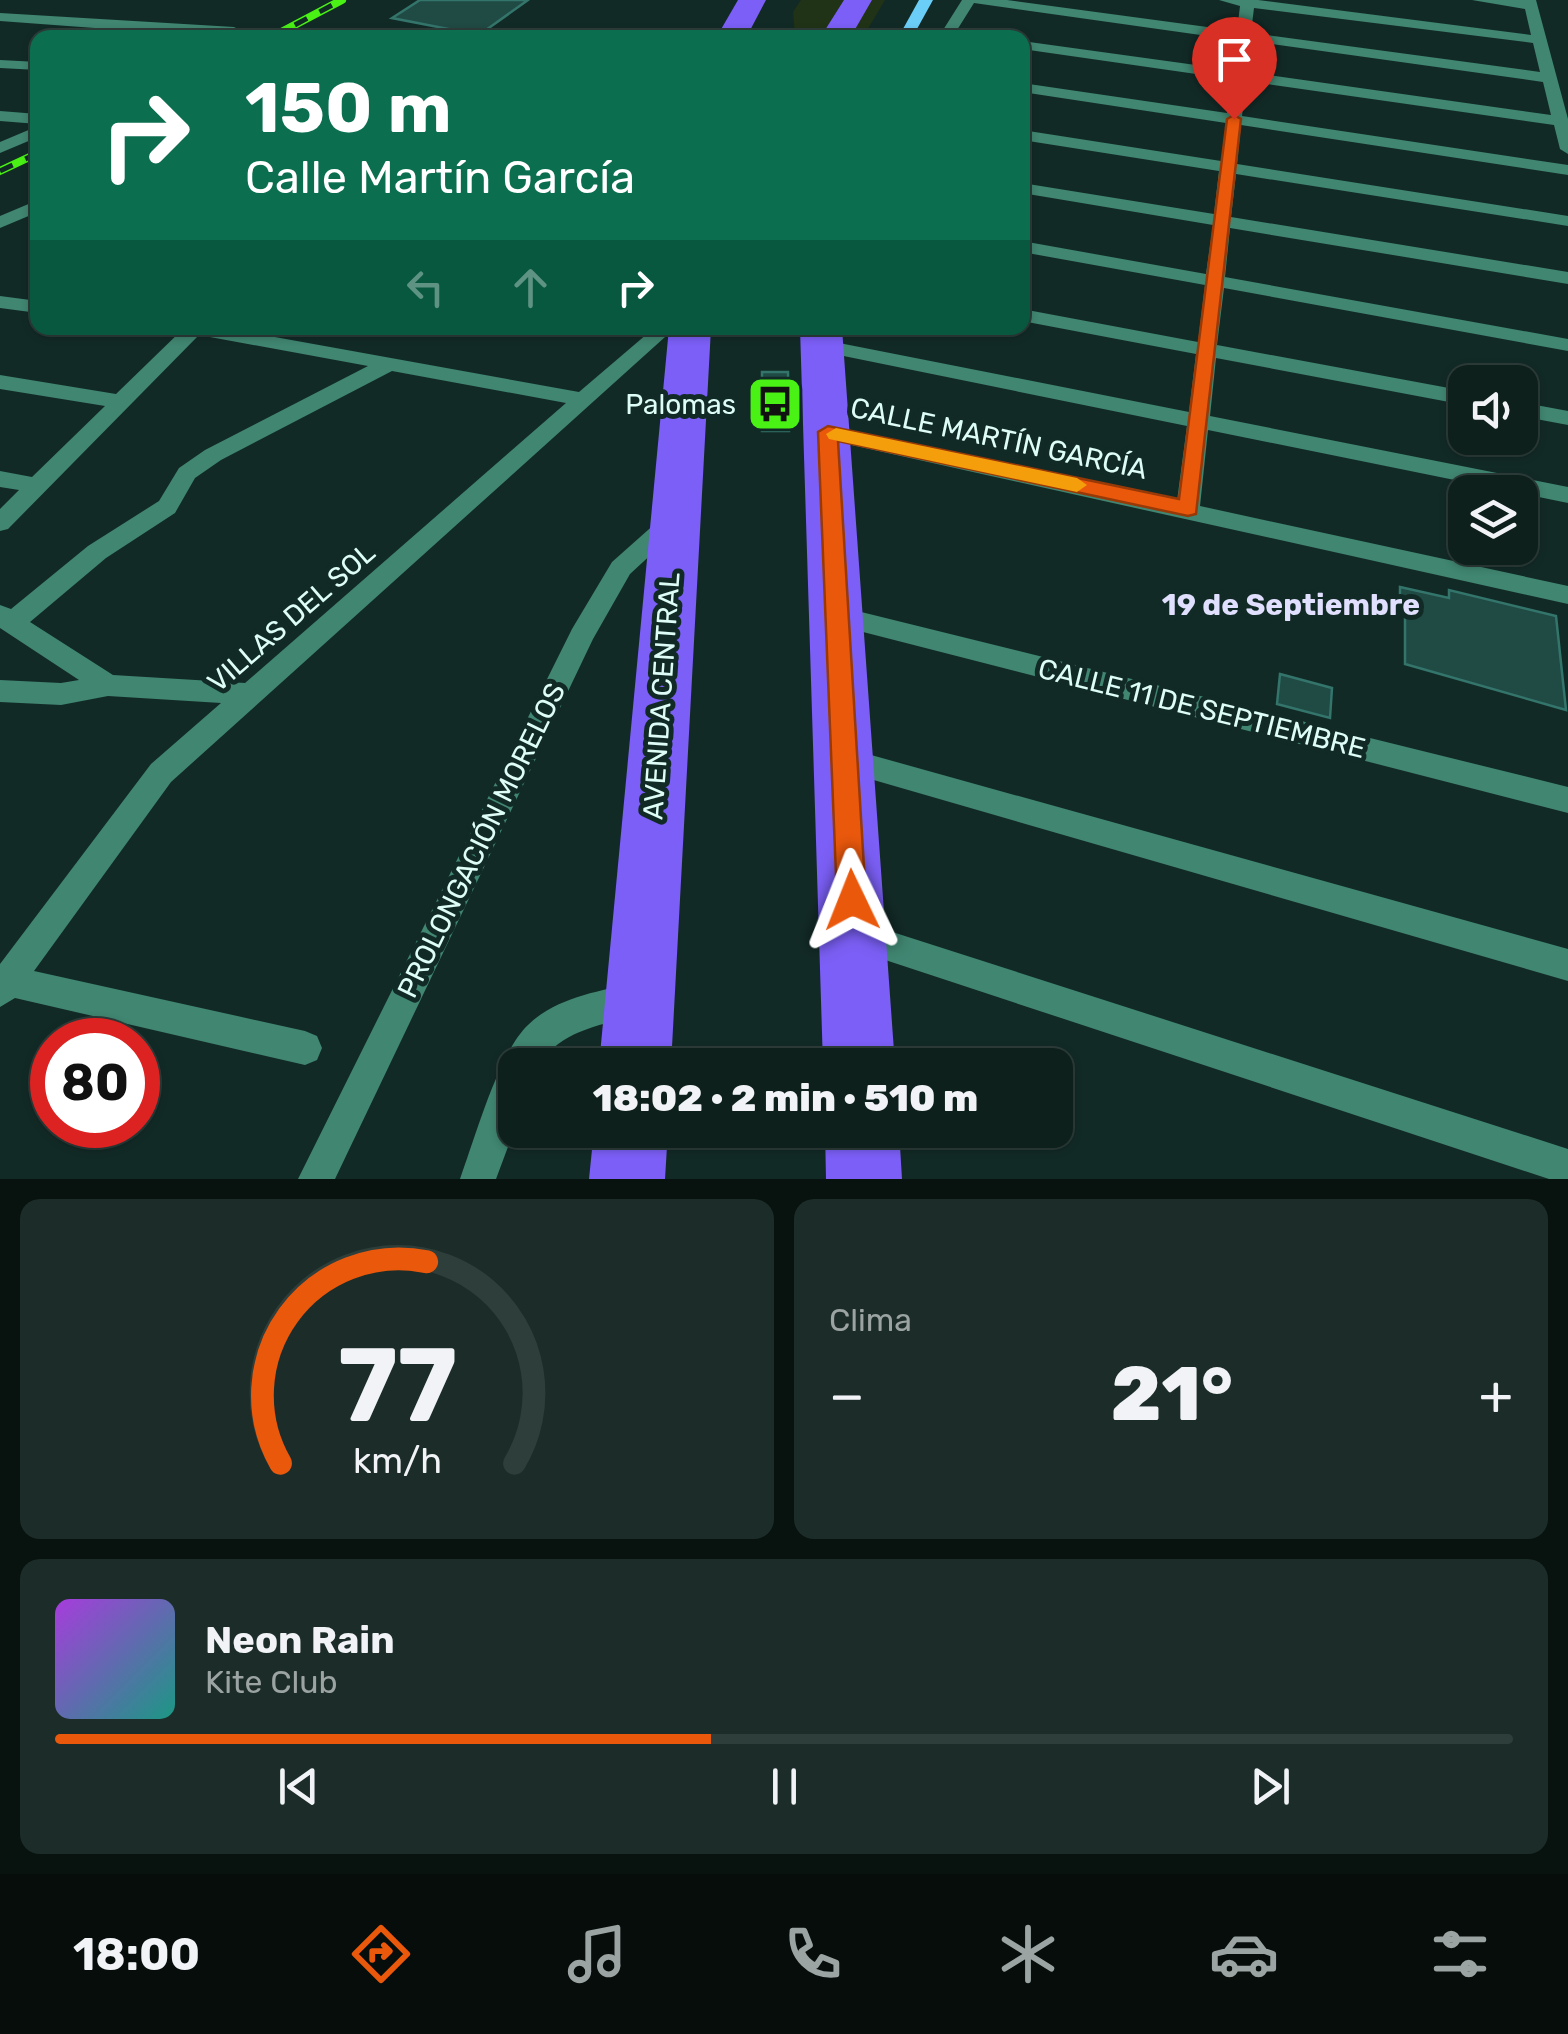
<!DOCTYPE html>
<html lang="es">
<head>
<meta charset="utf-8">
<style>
  body { margin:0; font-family:Rubik,sans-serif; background:#1c2d29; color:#f1f3f6; height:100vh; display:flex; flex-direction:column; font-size:38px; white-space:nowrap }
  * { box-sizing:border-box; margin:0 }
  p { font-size:32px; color:#9ba3a3 }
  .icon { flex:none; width:55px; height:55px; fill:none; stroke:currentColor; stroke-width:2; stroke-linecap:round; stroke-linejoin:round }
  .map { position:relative; height:1179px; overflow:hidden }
  .sheet { display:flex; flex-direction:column; gap:20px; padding:20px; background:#08120f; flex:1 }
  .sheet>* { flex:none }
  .banner { position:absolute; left:30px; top:30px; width:1000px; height:305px; border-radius:20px; box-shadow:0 2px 8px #0004,0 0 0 2px #2e3e3b; background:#0b6e4f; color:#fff; overflow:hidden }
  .tools { position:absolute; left:1448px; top:365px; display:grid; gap:20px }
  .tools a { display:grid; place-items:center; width:90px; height:90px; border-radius:20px; background:#0e201c; box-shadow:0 2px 8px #0004,0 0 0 2px #2e3e3b; font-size:50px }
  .speed { position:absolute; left:30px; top:1018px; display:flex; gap:20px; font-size:50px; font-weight:700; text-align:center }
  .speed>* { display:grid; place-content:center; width:130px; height:130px; border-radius:50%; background:#0e201c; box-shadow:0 2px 8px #0004,0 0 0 2px #2e3e3b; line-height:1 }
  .speed .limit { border:15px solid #d22; background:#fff; color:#111 }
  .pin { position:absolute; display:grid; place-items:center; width:85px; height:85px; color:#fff; margin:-102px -42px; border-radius:50% 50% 50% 0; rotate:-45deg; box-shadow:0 0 10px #0007 }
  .pin .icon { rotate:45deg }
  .me { position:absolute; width:110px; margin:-55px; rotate:358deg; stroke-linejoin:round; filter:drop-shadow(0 0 8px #0008) }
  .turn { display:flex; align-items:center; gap:35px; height:210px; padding:0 50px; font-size:45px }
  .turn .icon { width:130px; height:130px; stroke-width:2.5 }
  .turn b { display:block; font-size:70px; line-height:85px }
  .lanes { display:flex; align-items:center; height:95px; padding:0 50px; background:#0003; justify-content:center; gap:50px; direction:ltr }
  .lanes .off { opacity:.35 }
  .big { font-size:75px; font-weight:800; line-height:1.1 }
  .sheet .tile { flex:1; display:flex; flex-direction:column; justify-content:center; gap:15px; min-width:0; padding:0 35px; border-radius:20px; background:#1c2d29 }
  .sheet .dial { align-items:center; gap:0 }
  .dial svg { height:260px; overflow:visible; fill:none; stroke:#2e3e3b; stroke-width:7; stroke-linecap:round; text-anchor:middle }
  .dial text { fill:#f1f3f6; stroke:none }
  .song { display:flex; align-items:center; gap:30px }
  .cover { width:120px; height:120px; border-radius:15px; background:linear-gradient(135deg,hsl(280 70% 55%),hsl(170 70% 35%)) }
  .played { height:10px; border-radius:5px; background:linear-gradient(90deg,#ea580c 45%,#2e3e3b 45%) }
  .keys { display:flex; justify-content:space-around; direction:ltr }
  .heat { display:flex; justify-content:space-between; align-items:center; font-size:55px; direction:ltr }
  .sheet .tiles { flex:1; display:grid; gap:20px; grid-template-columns:1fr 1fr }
  .tile:last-child { grid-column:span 2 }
  .trip { position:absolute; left:498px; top:1048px; width:575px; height:100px; border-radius:20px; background:#0e201c; box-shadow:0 2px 8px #0004,0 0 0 2px #2e3e3b; font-weight:800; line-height:100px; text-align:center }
  .dock { display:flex; height:160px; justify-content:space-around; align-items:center; background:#060d0b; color:#9ba3a3 }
  .dock .icon { width:70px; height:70px }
  .dock .active { color:#ea580c }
  .dock b { font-size:45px; color:#f1f3f6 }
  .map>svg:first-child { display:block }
  .green { fill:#213316 }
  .building { fill:#204a44; stroke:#33746b; stroke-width:2.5 }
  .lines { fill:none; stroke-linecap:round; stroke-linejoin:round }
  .minor { fill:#408671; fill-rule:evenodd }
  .major { fill:#6bcef6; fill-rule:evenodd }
  .highway { fill:#7b5ff6; fill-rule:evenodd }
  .rail-casing { stroke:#49f115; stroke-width:8 }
  .rail { stroke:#122a26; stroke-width:5; stroke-dasharray:14; stroke-linecap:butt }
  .route { fill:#ea580c; stroke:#983908; stroke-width:2.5 }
  .slow { fill:#f59e0b }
  .labels { text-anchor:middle; stroke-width:10; stroke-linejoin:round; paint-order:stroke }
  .poi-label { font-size:28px; fill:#ddfdf6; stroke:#122a26; text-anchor:end }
  .street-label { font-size:28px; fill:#ddfdf6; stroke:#122a26 }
  .neighbourhood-label { font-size:30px; font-weight:bold; fill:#e0dffd; stroke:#122a26 }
</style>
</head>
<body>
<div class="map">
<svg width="1568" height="1179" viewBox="0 0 1568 1179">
  <rect width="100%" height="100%" fill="#122a26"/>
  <path class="green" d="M 801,0 L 885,0 L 863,37 L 795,37 L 793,12 Z"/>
  <path class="building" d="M 420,0 L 528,0 L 479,35 L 392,18 Z
    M 762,372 L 788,372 L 789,431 L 762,431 Z
    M 1400,587 L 1449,598 L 1449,590 L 1556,616 L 1566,710 L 1405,664 L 1405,611 L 1400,610 Z
    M 1280,674 L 1332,688 L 1330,718 L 1277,704 Z"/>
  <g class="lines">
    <path class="minor" d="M 962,0 L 1007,0 L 1237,31 L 1240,6 L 1219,0 L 1258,0 L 1531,35 L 1525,9 L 1472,0 L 1536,0 L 1568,119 L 1568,154 L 1560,149 L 1554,125 L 1246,81 L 1242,116 L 1568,165 L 1568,175 L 1241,125 L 1237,164 L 1568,216 L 1568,226 L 1236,174 L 1231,217 L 1568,272 L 1568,284 L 1230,228 L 1225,277 L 1568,339 L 1568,351 L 1224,288 L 1217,345 L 1465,391 L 1465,405 L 1216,358 L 1210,416 L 1568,487 L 1568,503 L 1208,430 L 1200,506 L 1568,586 L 1568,604 L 820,438 L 817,433 L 820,428 L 828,426 L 1177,501 L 1187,426 L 824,352 L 814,346 L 824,340 L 1189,412 L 1196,354 L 1022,321 L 1022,309 L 1198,342 L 1205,285 L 1022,252 L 1022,241 L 1206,274 L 1213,225 L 1022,193 L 1022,183 L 1214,214 L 1219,171 L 1022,140 L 1022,130 L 1221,161 L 1226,123 L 1022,92 L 1022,83 L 1227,113 L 1231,79 L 1022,49 L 1022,41 L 1232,70 L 1236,40 L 974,3 L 952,38 L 938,38 ZM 1254,8 L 1533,43 L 1540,72 L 1251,33 ZM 1250,41 L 1543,82 L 1551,115 L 1247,72 Z
      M 0,13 L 234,27 L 247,34 L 230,38 L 0,21 Z
      M 0,60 L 38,62 L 38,70 L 0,68 Z
      M 0,111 L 38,114 L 38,124 L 0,121 Z
      M 38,126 L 38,137 L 0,153 L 0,142 Z
      M 38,200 L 38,212 L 0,228 L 0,216 Z
      M 0,296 L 38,301 L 38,313 L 0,308 Z
      M 184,328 L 225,328 L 579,392 L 654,328 L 675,328 L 171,782 L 34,971 L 305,1031 L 317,1036 L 322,1048 L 317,1060 L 305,1065 L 15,998 L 0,1007 L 0,964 L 151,764 L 221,703 L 108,696 L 61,705 L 0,702 L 0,680 L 61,683 L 79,680 L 0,628 L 0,605 L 11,609 L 88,546 L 159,501 L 179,468 L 205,450 L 368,366 L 199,335 L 8,529 L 0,531 L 0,509 L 19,490 L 0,487 L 0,471 L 32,477 L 105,406 L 0,389 L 0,375 L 116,394 ZM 392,371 L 566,403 L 245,683 L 113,675 L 30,622 L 106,558 L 175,513 L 195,478 L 221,460 Z
      M 1520,402 L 1568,411 L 1568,425 L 1520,416 Z
      M 674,512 L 686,520 L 682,526 L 630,574 L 593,639 L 335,1179 L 298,1179 L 572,629 L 612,562 L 666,514 Z
      M 837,606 L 1568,787 L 1568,813 L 828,623 L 824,616 L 828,609 Z
      M 846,748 L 1568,949 L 1568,981 L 846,772 L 836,768 L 832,760 L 836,752 Z
      M 855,920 L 1568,1149 L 1568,1179 L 1549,1179 L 855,950 L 844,946 L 839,935 L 844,924 Z
      M 635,983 L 647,988 L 651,999 L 647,1010 C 607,1027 565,1025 539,1065 L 515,1065 L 515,1128 L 496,1179 L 460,1179 C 475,1138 499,1052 528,1025 C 555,998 599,991 635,983 Z"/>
    <path class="major" d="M 919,0 L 933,0 L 912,38 L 898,38 Z"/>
    <path class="highway" d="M 738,0 L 766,0 L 746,38 L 716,38 Z
      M 844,0 L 872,0 L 850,38 L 820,38 Z
      M 669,328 L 711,328 L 671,1065 L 599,1065 Z
      M 800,328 L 842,328 L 895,1065 L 823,1065 Z
      M 594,1130 L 668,1130 L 665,1179 L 589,1179 Z
      M 825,1130 L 899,1130 L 902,1179 L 826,1179 Z"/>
    <g class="rail-casing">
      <path id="rail" d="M 270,38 L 342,0
        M 0,171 L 38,153"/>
    </g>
    <use href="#rail" class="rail"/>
  </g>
  <path class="route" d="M 1234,115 L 1241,119 L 1196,514 L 1188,516 L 838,441 L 866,900 L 861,909 L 852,913 L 842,909 L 837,900 L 818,432 L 828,426 L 1179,499 L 1227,119 Z"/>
  <path class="slow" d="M 836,428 L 1077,478 L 1087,485 L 1077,492 L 829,439 L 826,434 Z"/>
  <defs>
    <g id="bus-square" transform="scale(2.875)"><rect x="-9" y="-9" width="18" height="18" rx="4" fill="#49f115" stroke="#122a26"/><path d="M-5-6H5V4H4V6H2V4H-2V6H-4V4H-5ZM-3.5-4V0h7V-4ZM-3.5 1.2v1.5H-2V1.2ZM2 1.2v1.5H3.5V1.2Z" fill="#111"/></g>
  </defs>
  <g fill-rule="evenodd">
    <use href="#bus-square" x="775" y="404"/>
  </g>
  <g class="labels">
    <g class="poi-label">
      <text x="736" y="414">Palomas</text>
    </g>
    <g class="street-label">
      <text transform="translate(999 438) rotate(12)" y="10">CALLE MARTÍN GARCÍA</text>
      <text transform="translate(291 617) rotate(-41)" y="10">VILLAS DEL SOL</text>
      <text transform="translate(661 696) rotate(-86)" y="10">AVENIDA CENTRAL</text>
      <text transform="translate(1202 708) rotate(14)" y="10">CALLE 11 DE SEPTIEMBRE</text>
      <text transform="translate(481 840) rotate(-64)" y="10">PROLONGACIÓN MORELOS</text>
    </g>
    <g class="neighbourhood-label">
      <text x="1291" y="615">19 de Septiembre</text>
    </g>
  </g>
</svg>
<div class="tools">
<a><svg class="icon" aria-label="sound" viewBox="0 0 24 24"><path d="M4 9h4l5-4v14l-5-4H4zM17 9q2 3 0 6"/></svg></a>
<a><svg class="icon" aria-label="layers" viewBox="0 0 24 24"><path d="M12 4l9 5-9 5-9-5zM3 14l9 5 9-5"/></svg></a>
</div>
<div class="speed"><div class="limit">80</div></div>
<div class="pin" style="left:1234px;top:119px;background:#d93025"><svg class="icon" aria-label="arrive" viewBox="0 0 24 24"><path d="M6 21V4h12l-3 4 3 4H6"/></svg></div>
<svg class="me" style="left:852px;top:900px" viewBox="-20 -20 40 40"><path d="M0-17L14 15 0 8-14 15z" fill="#ea580c" stroke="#fff" stroke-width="4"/></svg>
<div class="trip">18:02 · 2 min · 510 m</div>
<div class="banner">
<div class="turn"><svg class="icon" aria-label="right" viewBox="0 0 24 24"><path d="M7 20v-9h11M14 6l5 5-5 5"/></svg><div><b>150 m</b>Calle Martín García</div></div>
<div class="lanes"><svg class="icon off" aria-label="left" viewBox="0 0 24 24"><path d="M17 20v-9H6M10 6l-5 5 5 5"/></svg><svg class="icon off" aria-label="ahead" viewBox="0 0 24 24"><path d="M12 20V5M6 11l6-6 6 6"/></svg><svg class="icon" aria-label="right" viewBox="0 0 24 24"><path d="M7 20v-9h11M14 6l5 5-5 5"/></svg></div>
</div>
</div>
<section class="sheet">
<div class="tiles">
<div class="tile dial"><svg viewBox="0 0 100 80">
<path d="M14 69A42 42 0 1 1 86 69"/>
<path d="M14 69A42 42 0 0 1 59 7" stroke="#ea580c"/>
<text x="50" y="56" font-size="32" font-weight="700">77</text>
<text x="50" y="72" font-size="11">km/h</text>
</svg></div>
<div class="tile"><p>Clima</p>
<div class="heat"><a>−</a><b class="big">21°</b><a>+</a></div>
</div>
<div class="tile">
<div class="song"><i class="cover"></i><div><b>Neon Rain</b><p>Kite Club</p></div></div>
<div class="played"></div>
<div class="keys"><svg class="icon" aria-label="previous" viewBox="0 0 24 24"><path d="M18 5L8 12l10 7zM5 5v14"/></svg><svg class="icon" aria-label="pause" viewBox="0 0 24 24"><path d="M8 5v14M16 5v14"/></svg><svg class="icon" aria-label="next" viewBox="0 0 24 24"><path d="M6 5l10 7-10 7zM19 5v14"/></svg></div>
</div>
</div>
</section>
<nav class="dock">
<b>18:00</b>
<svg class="icon active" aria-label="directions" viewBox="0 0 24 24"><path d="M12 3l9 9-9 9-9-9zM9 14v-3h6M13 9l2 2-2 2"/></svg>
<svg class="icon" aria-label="music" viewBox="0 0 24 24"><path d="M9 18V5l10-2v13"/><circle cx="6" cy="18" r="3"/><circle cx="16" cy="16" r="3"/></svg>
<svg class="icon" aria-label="phone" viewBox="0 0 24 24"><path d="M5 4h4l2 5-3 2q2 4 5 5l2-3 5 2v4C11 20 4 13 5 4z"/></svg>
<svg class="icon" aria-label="climate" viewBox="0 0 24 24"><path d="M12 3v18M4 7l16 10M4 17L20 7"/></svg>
<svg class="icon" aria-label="car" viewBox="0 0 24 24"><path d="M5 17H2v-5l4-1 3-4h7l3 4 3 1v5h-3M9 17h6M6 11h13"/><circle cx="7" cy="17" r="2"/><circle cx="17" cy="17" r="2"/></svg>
<svg class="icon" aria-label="filters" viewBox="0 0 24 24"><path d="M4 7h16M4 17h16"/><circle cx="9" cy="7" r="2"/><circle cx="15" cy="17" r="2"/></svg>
</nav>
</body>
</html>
